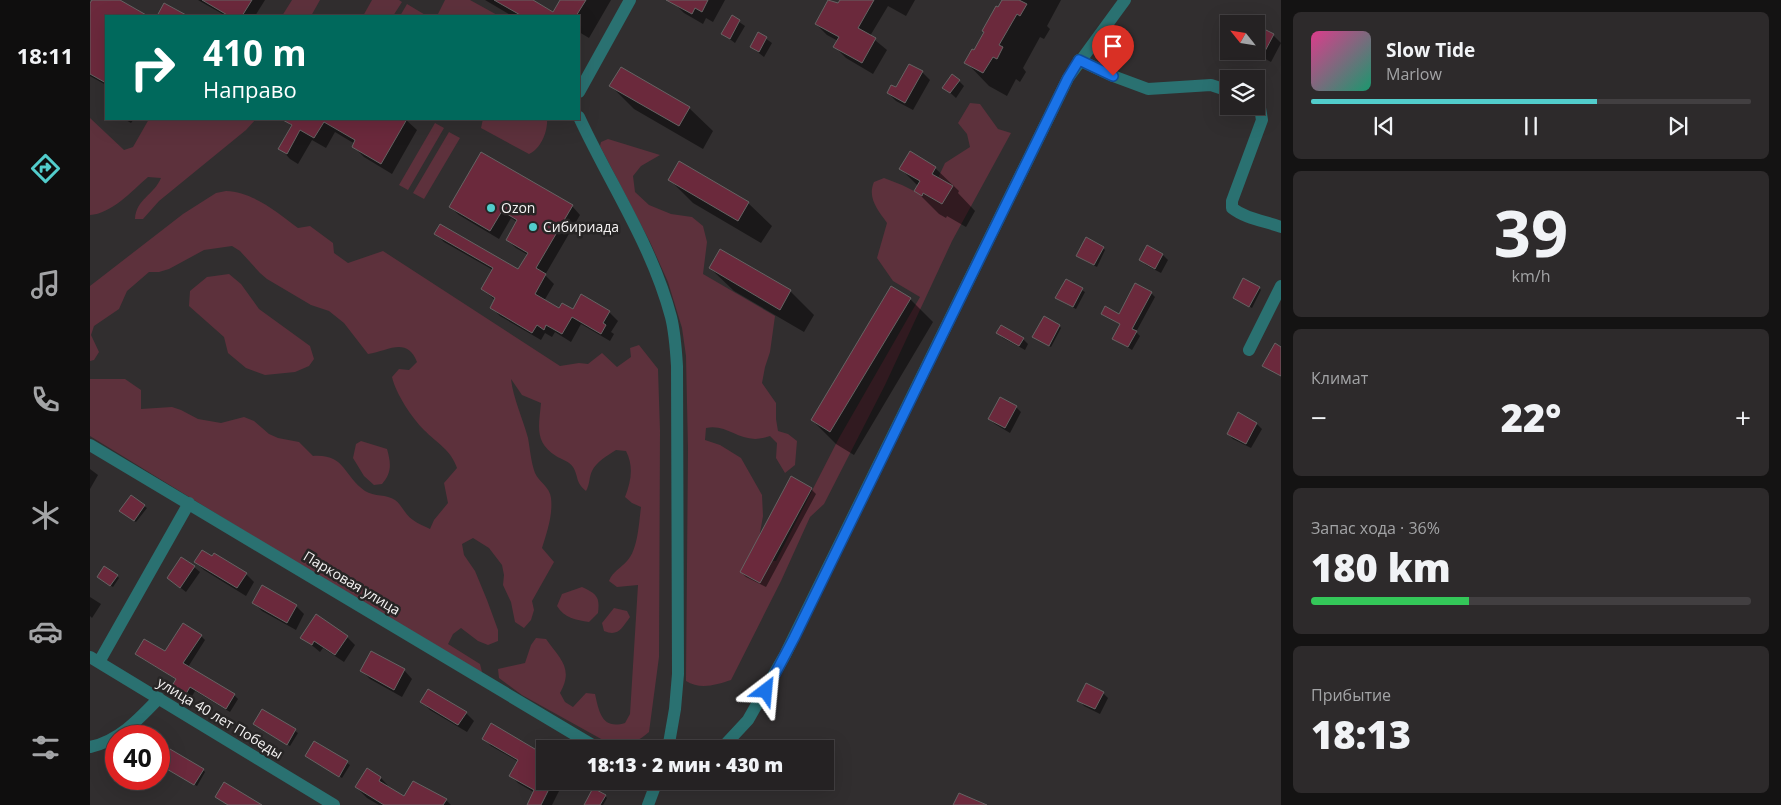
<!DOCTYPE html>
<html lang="ru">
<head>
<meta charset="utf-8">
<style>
  body { margin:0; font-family:"Open Sans",sans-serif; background:#2d2a2b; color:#f1f3f6; height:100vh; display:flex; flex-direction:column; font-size:19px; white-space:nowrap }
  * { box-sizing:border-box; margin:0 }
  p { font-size:16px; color:#a3a4a6 }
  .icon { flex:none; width:28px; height:28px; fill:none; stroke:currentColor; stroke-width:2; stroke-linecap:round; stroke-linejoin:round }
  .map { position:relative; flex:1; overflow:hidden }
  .details { display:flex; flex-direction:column; gap:12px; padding:12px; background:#141313; width:500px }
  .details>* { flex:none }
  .banner { position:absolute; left:15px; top:15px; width:475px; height:105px; border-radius:0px; box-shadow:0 5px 20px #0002,0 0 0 1px #423f41; background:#00695c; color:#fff; overflow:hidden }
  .needle { width:32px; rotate:300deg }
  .tools { position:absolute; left:1130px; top:15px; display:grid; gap:10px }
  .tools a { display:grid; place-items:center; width:45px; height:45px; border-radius:0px; background:#252223; box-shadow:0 5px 20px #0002,0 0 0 1px #423f41; font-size:25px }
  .speed { position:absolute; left:15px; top:725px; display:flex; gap:10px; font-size:25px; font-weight:700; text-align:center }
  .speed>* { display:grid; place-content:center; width:65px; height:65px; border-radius:50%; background:#252223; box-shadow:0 5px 20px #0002,0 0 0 1px #423f41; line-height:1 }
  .speed .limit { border:8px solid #d22; background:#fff; color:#111 }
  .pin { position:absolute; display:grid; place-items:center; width:42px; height:42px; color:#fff; margin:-51px -21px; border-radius:50% 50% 50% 0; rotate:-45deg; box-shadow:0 0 5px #0007 }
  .pin .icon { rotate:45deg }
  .me { position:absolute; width:55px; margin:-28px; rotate:29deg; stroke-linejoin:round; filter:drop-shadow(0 0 4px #0008) }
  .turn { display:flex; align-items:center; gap:18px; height:105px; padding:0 15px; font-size:22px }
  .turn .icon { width:65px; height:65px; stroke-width:2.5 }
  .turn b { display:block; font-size:35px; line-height:42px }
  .big { font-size:38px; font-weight:800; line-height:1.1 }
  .details .tile { flex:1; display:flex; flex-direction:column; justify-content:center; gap:8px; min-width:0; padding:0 18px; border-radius:8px; background:#2d2a2b }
  .details .dial { align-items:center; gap:0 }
  .dial b { font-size:65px; line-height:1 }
  .song { display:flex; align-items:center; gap:15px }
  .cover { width:60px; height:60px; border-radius:8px; background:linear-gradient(135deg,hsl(330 70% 55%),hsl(160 70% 35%)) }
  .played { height:5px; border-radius:2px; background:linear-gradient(90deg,#52cdcc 65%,#423f41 65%) }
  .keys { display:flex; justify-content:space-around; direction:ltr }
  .heat { display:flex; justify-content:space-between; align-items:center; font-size:28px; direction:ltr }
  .charge { height:8px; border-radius:4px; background:linear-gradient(90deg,#34c759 36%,#423f41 0) }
  .trip { position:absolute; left:446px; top:740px; width:298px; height:50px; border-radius:0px; background:#252223; box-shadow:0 5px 20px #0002,0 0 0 1px #423f41; font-weight:800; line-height:50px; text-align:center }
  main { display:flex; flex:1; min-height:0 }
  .menu { display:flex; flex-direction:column; width:90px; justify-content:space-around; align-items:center; background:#0f0e0e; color:#a3a4a6 }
  .menu .icon { width:35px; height:35px }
  .menu .active { color:#52cdcc }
  .menu b { font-size:22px; color:#f1f3f6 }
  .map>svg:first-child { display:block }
  .green { fill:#5d313c }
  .shadow { fill:#0007 }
  .building { fill:#6b293c; stroke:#666363 }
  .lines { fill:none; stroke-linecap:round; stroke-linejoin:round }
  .minor { stroke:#2a7171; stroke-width:12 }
  .route-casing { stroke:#114b97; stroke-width:12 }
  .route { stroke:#1a73e8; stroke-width:9 }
  .poi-dot { fill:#52cdcc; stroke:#272525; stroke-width:2 }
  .labels { text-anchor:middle; stroke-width:5; stroke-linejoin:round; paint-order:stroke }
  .poi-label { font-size:14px; fill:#f4f2f2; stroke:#272525; text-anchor:start }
  .street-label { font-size:14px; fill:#f4f2f2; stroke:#272525 }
</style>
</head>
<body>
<main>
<nav class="menu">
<b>18:11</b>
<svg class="icon active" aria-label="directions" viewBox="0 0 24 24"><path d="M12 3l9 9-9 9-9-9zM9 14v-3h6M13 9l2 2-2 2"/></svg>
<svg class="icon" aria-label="music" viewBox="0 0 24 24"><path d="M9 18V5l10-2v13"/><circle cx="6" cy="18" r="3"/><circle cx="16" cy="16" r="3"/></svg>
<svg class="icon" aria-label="phone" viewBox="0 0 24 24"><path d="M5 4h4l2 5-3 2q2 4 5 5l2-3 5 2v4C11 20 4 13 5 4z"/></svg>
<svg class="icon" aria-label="climate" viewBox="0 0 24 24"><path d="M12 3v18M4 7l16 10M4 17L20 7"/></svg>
<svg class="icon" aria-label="car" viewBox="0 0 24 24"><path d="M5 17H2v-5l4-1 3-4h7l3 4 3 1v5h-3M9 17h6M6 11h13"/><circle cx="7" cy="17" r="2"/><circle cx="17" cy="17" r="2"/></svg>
<svg class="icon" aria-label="filters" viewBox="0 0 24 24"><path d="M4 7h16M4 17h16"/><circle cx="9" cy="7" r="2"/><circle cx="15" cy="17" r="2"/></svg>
</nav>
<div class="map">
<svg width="1191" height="805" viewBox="0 0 1191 805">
  <rect width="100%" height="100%" fill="#312e2f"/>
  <path class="green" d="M 202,0 L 230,0 L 221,16 L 192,16 Z
    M 282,0 L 309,0 L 312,2 L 303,16 L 273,16 Z
    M 355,0 L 380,0 L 409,16 L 347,16 Z
    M 317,4 L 337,16 L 310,16 Z
    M 880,103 L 890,104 L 908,129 L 921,133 L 862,241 L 795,385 L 734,504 L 720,517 L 691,581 L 641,680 C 626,685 610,690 596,681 L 598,449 L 596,356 L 592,328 L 578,282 L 560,242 L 510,146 L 511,142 L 518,139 L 570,155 L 551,166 L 543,176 L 545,192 L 559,205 L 581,214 L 602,217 L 613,226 L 617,242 L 613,274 L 685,316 L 680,352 L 675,367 L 672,383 L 686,403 L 686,419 L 688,431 L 698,434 L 707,441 L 705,465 L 695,473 L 686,458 L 687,443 L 680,436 C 651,447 640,423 616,428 L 615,440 L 630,445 L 651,458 L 672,495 L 673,516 L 668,544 L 676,560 L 686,561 L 749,438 L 830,297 L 803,281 L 787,258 L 797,223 C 788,210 777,198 784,182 L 794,178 L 812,185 L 832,195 L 833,193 L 852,204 L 863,186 L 848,178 L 855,163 L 880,147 L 877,134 L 868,123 Z
    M 0,118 L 34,150 L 43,147 L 59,119 L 166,119 L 156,130 L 69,201 L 53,219 L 45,219 C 46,199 64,195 71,178 L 58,177 C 42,191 21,214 0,215 Z
    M 393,119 L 457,119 C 458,131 451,149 439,154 L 391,128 Z
    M 345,123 L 354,128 L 318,190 L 309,185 Z
    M 359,132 L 370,138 L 334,199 L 323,193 Z
    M 136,191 C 163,192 187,212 208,228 L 220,226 L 243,243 L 244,253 L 258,263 L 293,251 L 470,366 L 489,363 L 498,364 L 512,353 L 527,367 L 541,357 L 540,348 L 549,345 L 568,369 L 570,431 L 569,657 L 559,732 C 549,741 536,747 522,745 L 432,695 L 409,678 L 408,669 L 435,663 L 441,645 L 446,638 L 456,639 C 470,659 484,668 470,693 L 475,702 L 483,707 L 496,693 L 505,694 C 509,712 512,730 535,723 L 540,714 L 548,585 L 527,587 L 519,581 C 523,571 530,569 537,561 C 548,550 549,522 551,507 L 542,503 L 535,497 C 541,481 544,467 536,451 L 526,450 C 518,455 506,462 502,471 C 499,477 500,484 496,491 C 485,482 489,477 483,467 C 480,462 471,459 466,456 C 444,442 449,426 451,403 L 432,395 L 421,379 C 423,398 433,419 438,438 C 440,449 441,462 445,473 C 449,482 460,487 461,498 C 463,515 457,532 452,548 L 464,562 L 442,601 L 444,610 L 441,620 L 434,628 L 425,622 L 421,602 L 413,585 L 414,575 L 412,565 L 399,548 L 383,538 L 372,544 L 374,555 L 385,571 L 397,600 L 408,630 L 408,641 L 398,645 L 388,641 L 371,628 L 363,634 L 358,644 L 390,664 L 392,672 L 379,669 L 0,436 L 0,379 L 35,379 L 51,390 L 51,409 L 82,407 L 91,410 L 108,419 L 131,423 L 154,417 L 164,421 L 179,434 L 188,438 L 209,442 L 223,456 C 256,454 253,476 275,491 C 284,497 297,494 305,500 C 312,505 315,515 323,520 C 328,524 335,526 340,529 L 344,520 L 358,503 L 354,483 L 367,468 C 361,450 347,443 334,430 C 322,418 306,394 302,377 L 309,369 L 319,370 L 327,362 C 317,336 298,351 278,354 L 254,323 L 239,311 L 221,305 L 177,279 L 170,273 L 150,251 L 142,246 L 114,250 L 79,269 L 69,272 L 59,272 L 37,291 L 29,309 L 4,326 L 1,335 L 9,352 L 4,360 L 0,361 L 0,286 L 93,214 L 126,193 Z
    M 139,274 L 151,284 L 169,309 L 220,346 L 224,359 L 219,366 L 205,372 L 175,375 L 156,368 L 138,353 L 134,337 L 99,306 L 100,291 L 117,277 Z
    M 271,441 L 297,449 C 301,463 302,473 292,484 L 284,485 L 274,476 L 263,458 L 266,444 Z
    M 492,587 C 507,594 510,597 508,613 L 499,622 C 486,620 474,618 467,606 L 472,594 Z
    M 524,608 L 537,611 L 540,617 C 532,628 528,637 514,631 L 512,623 Z"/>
  <path class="shadow" d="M 3,0 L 28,0 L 55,16 L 16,16 L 16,85 L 0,76 L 0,6 Z
    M 108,0 L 175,0 L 165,16 L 136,16 Z
    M 395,0 L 441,0 L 463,13 L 471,0 L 521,0 L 499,38 L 489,32 L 489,16 L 422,16 Z
    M 584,0 L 635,0 L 623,22 L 616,18 L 613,24 L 594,13 L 583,2 Z
    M 740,0 L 748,5 L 751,0 L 825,0 L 816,16 L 798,6 L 780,36 L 797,50 L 783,74 L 756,58 L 745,47 L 748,41 L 737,35 L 726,24 Z
    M 913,0 L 971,0 L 957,26 L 960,29 L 954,39 L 950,37 L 933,68 L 936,72 L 930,82 L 926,79 L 917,96 L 899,86 L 876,62 L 884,52 Z
    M 642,17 L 655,26 L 645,43 L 633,34 Z
    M 1166,26 L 1183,35 L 1191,43 L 1181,62 L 1161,51 L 1166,51 Z
    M 669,34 L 682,43 L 674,57 L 661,47 Z
    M 531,68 L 599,108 L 623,131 L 613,149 L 544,109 L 521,86 Z
    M 832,72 L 840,80 L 823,110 L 806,101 L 798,93 L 806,89 Z
    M 869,81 L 874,86 L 866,98 L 854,87 Z
    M 34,119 L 44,119 L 41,123 Z
    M 198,119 L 315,119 L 327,130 L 302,174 L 274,157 L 263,146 L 265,144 L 245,132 L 236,148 L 222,140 L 208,164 L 200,159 L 190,148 L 202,127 L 197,121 Z
    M 845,168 L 869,191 L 868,193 L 885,211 L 876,227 L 857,216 L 856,218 L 849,214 L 826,191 L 828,186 L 811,169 Z
    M 580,180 L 658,203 L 682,226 L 671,243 L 603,203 Z
    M 482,206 L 490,215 L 455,275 L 464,284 L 454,301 L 469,310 L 483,311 L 492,296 L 519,312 L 528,321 L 521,332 L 524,334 L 520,341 L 491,324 L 481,342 L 465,332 L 462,337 L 455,333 L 451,340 L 410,316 L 401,307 L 405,300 L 392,289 L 403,270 L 354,242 L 346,234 L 429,271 L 438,255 L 426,248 L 417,240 L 427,222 L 421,218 L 409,239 L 369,215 L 360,207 Z
    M 1058,247 L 1073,255 L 1078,260 L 1071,273 L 1056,265 L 1051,260 Z
    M 1013,248 L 1015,250 L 1007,267 L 990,258 Z
    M 631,250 L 700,291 L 724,315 L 714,332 L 644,291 L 620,268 Z
    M 976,281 L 995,292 L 986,309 L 969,300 Z
    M 1169,288 L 1171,290 L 1162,308 L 1144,298 Z
    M 1061,293 L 1065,297 L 1046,332 L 1050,336 L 1042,350 L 1024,338 L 1031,325 L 1013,314 L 1029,315 Z
    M 820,299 L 843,322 L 764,455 L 746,444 L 722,420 Z
    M 969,326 L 971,328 L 961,347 L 946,339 Z
    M 908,333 L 933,339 L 938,344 L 935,350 L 913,338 Z
    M 926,407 L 931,412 L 920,433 L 905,424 L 899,419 Z
    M 1167,424 L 1172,429 L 1161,448 L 1143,439 L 1138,434 Z
    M 0,469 L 8,475 L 0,489 Z
    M 721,489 L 726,494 L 676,587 L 656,577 L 651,572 Z
    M 54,506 L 57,508 L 46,522 L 33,513 Z
    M 105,562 L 156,574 L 164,582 L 156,596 L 114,570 Z
    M 104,567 L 110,572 L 96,592 L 78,578 Z
    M 27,576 L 29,578 L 23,587 L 10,579 Z
    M 0,597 L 11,604 L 2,618 L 0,616 Z
    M 164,603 L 206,606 L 214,614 L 206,630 L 172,611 Z
    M 111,636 L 115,640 L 98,667 L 144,695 L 148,699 L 140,712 L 105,691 L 98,703 L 85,695 L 80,690 L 87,680 L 51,658 L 47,654 L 75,653 Z
    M 212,637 L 257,637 L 265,645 L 254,662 L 233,648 L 230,652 Z
    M 282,652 L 314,670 L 322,679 L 312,697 L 280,679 L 272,671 Z
    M 1013,693 L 1018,698 L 1010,714 L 994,706 L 989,700 Z
    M 332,702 L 376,713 L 384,721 L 377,732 L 340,710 Z
    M 172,710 L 208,733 L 200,746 L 167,726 Z
    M 393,738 L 455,760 L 455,781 L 474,781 L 462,805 L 438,805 L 445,793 L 428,783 L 421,776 L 429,762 L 401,746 Z
    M 225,742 L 260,765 L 252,778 L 219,758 Z
    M 74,767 L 113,770 L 115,772 L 107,786 Z
    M 291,778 L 301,789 L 314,798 L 356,800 L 361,805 L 289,805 L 277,798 L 266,787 Z
    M 515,796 L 517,798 L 513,805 L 495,805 Z"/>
  <path class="building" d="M 2,0 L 30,0 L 58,16 L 16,16 L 16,83 L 0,74 L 0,3 Z
    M 112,0 L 162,0 L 152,16 L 139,16 Z
    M 404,0 L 443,0 L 463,12 L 470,0 L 496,0 L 486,16 L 432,16 Z
    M 576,0 L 618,0 L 612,12 L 605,8 L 602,14 Z
    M 738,0 L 748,3 L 750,0 L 784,0 L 768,28 L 786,38 L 772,63 L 743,47 L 749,37 L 725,24 Z
    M 912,0 L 929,0 L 937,4 L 930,16 L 927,14 L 909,45 L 913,47 L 907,59 L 903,57 L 893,73 L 874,63 L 882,49 L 884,50 L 894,32 L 892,31 L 906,6 L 908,7 Z
    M 74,3 L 98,16 L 67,16 Z
    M 642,15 L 650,20 L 640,39 L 631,34 Z
    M 1166,25 L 1184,34 L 1173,55 L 1166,51 Z
    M 668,32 L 677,37 L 669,52 L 660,47 Z
    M 819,64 L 833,71 L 815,103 L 797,93 L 801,85 L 806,87 Z
    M 531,67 L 600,107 L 589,126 L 519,86 Z
    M 862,74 L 870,80 L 860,93 L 852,88 Z
    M 191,119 L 317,119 L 291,164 L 262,147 L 265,140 L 234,122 L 224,138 L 210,130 L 197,154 L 188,149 L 202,125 Z
    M 820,151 L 846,167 L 842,174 L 863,186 L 852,204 L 833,193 L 832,196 L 824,191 L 830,181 L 809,169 Z
    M 391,152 L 483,205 L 446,268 L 456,274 L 445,294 L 469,308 L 472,303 L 483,309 L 491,294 L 520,311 L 513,323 L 516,325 L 511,334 L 482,317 L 472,334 L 456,325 L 454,330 L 447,325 L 442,333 L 400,308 L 405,298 L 391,289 L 403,268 L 344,234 L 350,224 L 428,269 L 438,253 L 416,240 L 427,220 L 412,211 L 400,231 L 359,207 Z
    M 589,161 L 659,202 L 648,221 L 578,180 Z
    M 996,237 L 1014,247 L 1004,265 L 986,256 Z
    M 1057,245 L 1073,254 L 1065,269 L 1049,260 Z
    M 630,249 L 701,290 L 690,310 L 619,268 Z
    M 1153,278 L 1170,287 L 1159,307 L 1143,298 Z
    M 976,279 L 993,288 L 983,307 L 965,298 Z
    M 1045,283 L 1062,292 L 1042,329 L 1047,331 L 1038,347 L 1022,339 L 1030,324 L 1011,314 L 1015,306 L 1029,314 Z
    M 801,286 L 821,298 L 740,432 L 721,420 Z
    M 954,316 L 970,325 L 959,346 L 942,337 Z
    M 911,325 L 934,338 L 929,346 L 906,333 Z
    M 1185,343 L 1191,347 L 1191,376 L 1172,366 Z
    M 910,397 L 927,406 L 915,428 L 898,419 Z
    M 1148,412 L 1167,423 L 1156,444 L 1137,434 Z
    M 701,476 L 722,488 L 670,583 L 650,572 Z
    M 41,495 L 55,505 L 44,521 L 29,511 Z
    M 112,550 L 122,556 L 124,553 L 157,573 L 147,588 L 104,562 Z
    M 91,557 L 105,566 L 90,588 L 77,578 Z
    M 14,566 L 28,575 L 20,586 L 7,577 Z
    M 172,585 L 207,605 L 197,623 L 162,603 Z
    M 226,614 L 258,636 L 245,655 L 224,641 L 222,645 L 210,638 Z
    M 93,623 L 112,635 L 93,663 L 145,694 L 136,709 L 100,687 L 93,699 L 79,691 L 86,679 L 45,654 L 54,639 L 75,651 Z
    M 281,651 L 315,669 L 304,690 L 270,671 Z
    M 996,683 L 1014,692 L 1005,709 L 987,701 Z
    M 338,689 L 377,712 L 368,725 L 330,702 Z
    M 172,709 L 206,729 L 197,745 L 163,724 Z
    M 401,723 L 455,755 L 455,781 L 463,781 L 451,805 L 437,805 L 444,790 L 419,776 L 428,760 L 392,739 Z
    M 224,741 L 258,761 L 249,777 L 215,756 Z
    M 80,749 L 114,769 L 104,785 L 70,765 Z
    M 277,768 L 291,777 L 289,781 L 314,796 L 323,781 L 357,799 L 353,805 L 294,805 L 265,787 Z
    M 134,782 L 172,805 L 138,805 L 125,797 Z
    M 503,788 L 516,795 L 510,805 L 494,805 Z
    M 869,793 L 897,805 L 863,805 Z"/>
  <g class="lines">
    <path class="minor" d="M 989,60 L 1023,76 L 1058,89 L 1121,85 L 1139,91
      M 489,92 L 540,0
      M 1166,105 L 1170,108 L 1172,120 L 1142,201 L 1142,208 C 1156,219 1175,221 1191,227
      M 489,117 C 520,184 562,245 581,317 C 585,333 586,350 587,366 L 588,674 L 585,709 L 578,749
      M 1159,350 L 1191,286
      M 0,445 L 509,749
      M 0,657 L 244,805
      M 9,662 L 99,503
      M 0,747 C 29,741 49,719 69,698
      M 631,749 L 658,720 L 695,655 L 978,78 L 1035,0
      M 558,805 L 567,781"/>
  </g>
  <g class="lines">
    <g class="route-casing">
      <path id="route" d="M 676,691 L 704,638 L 978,78 L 989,60 L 1023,76"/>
    </g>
    <use href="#route" class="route"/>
  </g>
  <g class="poi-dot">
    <circle cx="401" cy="208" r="5"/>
    <circle cx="443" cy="227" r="5"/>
  </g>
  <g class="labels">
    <g class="poi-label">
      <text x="411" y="213">Ozon</text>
      <text x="453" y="232">Сибириада</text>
    </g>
    <g class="street-label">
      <text transform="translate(262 583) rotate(31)" y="5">Парковая улица</text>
      <text transform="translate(130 718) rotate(31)" y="5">улица 40 лет Победы</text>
    </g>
  </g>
</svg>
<div class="tools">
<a><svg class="needle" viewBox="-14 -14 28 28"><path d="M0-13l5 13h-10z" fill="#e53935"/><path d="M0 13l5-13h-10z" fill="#a3a4a6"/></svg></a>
<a><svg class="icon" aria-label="layers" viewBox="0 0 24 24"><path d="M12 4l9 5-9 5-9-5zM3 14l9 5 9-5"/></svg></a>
</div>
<div class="speed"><div class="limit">40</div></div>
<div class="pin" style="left:1023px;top:76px;background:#d93025"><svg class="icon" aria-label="arrive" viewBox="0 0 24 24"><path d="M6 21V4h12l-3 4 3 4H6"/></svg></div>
<svg class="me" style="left:676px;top:691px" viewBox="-20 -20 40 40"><path d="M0-17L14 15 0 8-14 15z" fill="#1a73e8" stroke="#fff" stroke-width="4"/></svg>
<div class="trip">18:13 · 2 мин · 430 m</div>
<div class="banner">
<div class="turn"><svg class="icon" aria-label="right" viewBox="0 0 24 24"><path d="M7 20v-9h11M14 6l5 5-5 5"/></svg><div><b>410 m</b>Направо</div></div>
</div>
</div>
<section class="details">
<div class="tile">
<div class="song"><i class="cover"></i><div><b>Slow Tide</b><p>Marlow</p></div></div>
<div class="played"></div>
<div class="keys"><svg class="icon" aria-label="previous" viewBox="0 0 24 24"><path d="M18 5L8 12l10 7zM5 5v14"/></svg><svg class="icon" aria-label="pause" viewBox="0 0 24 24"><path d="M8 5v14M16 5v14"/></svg><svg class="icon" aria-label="next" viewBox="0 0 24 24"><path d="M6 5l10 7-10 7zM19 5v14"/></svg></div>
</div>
<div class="tile dial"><b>39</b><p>km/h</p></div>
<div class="tile"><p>Климат</p>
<div class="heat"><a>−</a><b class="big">22°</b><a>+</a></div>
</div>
<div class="tile"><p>Запас хода · 36%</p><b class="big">180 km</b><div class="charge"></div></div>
<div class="tile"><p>Прибытие</p><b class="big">18:13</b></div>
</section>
</main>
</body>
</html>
